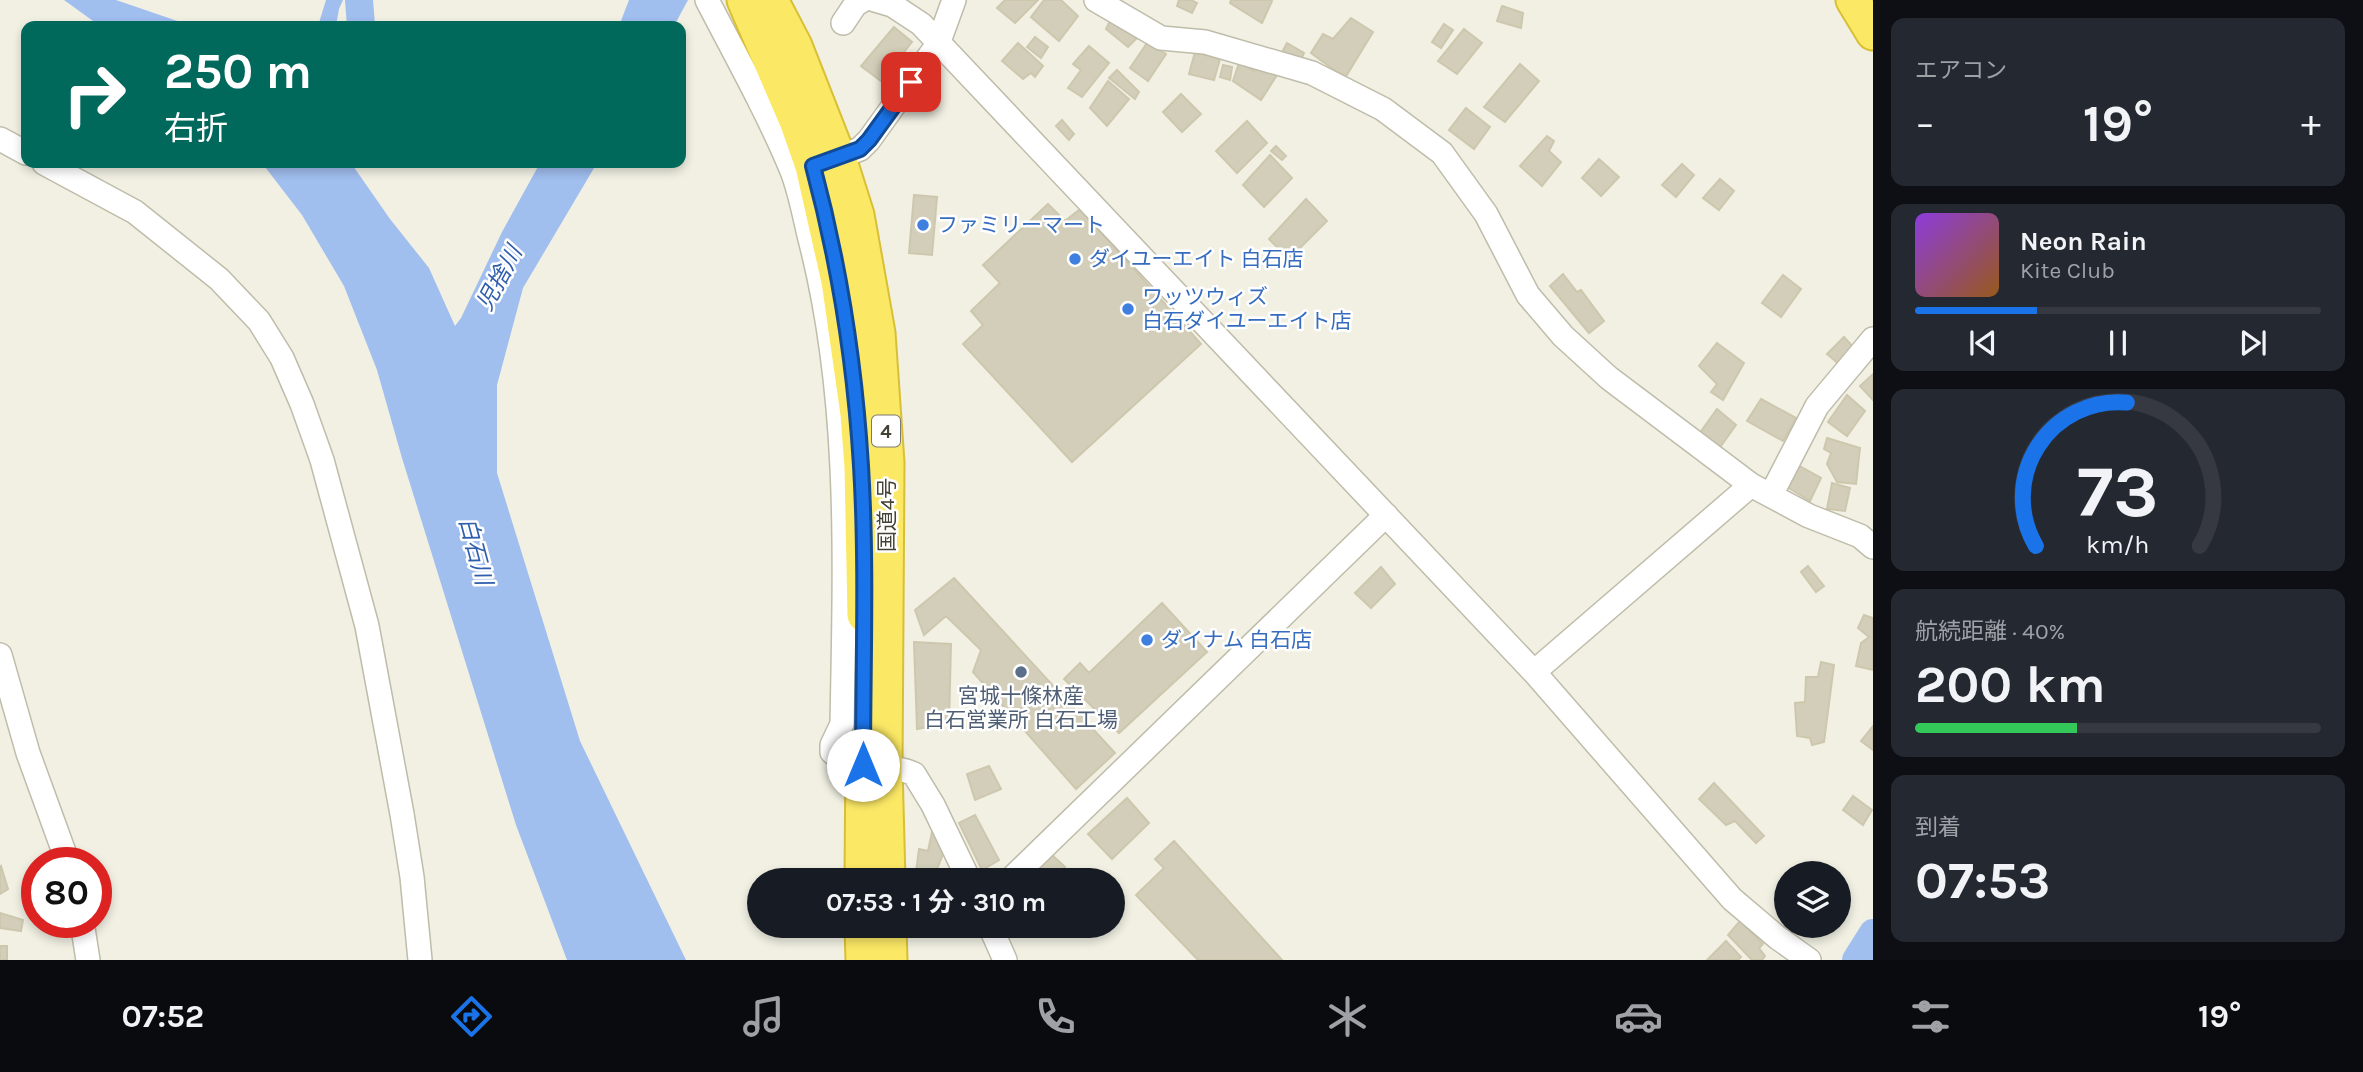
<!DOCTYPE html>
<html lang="ja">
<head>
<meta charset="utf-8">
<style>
  body { margin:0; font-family:Karla,"Noto Sans JP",sans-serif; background:#242831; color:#f1f3f6; height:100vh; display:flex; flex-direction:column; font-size:26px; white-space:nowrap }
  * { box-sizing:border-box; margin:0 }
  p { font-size:23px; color:#9ea1a6 }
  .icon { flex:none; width:38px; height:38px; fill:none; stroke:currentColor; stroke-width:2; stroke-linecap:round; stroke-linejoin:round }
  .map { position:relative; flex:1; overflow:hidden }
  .details { display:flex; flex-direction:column; gap:18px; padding:18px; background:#0d0f14; width:490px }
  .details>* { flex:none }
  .banner { position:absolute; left:21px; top:21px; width:665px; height:147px; border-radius:14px; box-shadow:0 4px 10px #0003; background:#00695c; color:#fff; overflow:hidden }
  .tools { position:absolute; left:1774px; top:861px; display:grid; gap:14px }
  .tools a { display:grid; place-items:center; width:77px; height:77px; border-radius:50%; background:#171b24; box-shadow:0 4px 10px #0003; font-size:35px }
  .speed { position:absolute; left:21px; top:847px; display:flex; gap:14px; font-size:35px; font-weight:700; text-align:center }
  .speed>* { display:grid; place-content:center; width:91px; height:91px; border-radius:50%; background:#171b24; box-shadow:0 4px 10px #0003; line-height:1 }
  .speed .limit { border:10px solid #d22; background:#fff; color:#111 }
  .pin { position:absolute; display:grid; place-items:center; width:60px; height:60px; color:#fff; margin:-30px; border-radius:14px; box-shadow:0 4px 10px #0006 }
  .me { position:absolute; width:77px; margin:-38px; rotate:0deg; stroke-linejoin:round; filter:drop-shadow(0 0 5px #0008) }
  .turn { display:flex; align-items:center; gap:24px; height:147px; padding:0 28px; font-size:32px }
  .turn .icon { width:91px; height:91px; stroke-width:2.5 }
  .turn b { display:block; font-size:49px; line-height:60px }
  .big { font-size:52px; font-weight:700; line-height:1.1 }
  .details .tile { flex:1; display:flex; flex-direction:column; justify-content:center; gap:10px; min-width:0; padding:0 24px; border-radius:14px; background:#242831 }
  .details .dial { align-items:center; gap:0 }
  .dial svg { height:182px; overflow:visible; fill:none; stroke:#363941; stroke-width:7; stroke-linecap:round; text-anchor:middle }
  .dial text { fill:#f1f3f6; stroke:none }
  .song { display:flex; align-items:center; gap:21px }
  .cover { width:84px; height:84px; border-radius:10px; background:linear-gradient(135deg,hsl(270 70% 55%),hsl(30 70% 35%)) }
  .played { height:7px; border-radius:4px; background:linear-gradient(90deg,#1a73e8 30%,#363941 30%) }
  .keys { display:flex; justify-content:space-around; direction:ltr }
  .heat { display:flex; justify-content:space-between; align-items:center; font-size:38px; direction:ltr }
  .charge { height:10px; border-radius:5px; background:linear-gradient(90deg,#34c759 40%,#363941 0) }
  .trip { position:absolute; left:747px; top:868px; width:378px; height:70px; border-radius:35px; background:#171b24; box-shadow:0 4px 10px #0003; font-weight:700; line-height:70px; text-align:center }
  .dock { display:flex; height:112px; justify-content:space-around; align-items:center; background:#090b0e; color:#9ea1a6 }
  .dock .icon { width:49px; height:49px }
  .dock .selected { color:#1a73e8 }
  .dock b { font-size:32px; color:#f1f3f6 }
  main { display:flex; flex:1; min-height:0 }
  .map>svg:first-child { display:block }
  .water { fill:#a0beee }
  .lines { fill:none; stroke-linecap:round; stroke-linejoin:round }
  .river { stroke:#a0beee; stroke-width:28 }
  .building { fill:#d3ceb9; stroke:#cdc7ad; stroke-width:2 }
  .minor-casing { stroke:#bfbca9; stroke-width:26 }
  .highway-casing { stroke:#d9bf35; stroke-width:37 }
  .minor { stroke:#fff; stroke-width:23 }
  .highway { stroke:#fbe865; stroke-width:33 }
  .route-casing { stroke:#114b97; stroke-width:18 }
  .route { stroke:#1a73e8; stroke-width:12 }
  .shop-dot { fill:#3f7fe0; stroke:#fff; stroke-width:2.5 }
  .service-dot { fill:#5c6f8a; stroke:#fff; stroke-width:2.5 }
  .labels { text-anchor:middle; stroke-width:5; stroke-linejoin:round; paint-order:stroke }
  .shield { fill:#fff; stroke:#7b7971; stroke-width:2 }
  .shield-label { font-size:19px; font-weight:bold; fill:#434034 }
  .shop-label { font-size:21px; fill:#366cbe; stroke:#fff; text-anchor:start }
  .street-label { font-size:21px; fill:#434034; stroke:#fff }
  .service-label { font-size:21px; fill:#4e5e75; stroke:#fff }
  .water-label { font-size:23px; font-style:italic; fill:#305eac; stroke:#fff }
</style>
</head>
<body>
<main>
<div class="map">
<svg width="1873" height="960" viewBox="0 0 1873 960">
  <rect width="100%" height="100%" fill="#f1f0e3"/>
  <path class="water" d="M 64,0 L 116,0 L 192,26 L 100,26 Z
    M 326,0 L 343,0 L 339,9 L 336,26 L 318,26 Z
    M 629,0 L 688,0 L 674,26 L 619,26 Z
    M 262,163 L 351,163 L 390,219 L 429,268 L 455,326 L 461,318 L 502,232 L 540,163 L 597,163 L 523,288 L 497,385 L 497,473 L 580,741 L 686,960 L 567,960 L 516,825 L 402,458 L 377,370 L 344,286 L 302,215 Z"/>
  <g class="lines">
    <path class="river" d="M 359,0 L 361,26
      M 1856,960 L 1873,933"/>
  </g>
  <path class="building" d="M 1005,0 L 1038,0 L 1015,23 L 997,8 Z
    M 1044,0 L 1061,0 L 1078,16 L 1059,41 L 1031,17 Z
    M 1179,0 L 1191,0 L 1197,3 L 1192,13 L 1177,6 Z
    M 1231,0 L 1271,0 L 1272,1 L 1262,23 L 1230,3 Z
    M 1502,6 L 1523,13 L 1521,28 L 1497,21 Z
    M 1351,18 L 1373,32 L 1345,78 L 1311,53 L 1323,34 L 1333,39 Z
    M 1111,19 L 1137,38 L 1128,47 L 1106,29 Z
    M 1444,24 L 1453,30 L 1441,48 L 1432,42 Z
    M 894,27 L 912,42 L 881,81 L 861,66 Z
    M 1464,29 L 1482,43 L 1457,74 L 1438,61 Z
    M 1035,37 L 1048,47 L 1041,58 L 1027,47 Z
    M 1018,43 L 1043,66 L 1035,77 L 1031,73 L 1023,79 L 1002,61 Z
    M 1147,43 L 1166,54 L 1148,81 L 1130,68 Z
    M 1287,43 L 1304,53 L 1299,64 L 1281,54 Z
    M 1089,46 L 1109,63 L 1082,97 L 1068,88 L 1081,70 L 1073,64 Z
    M 1195,52 L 1220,59 L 1214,80 L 1189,74 Z
    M 1239,63 L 1254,71 L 1259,64 L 1277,75 L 1261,100 L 1233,81 Z
    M 1520,64 L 1539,81 L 1505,122 L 1484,107 Z
    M 1223,65 L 1232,67 L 1230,80 L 1220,77 Z
    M 1117,70 L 1139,92 L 1135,99 L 1109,78 Z
    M 1108,81 L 1129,99 L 1107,126 L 1090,108 Z
    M 1181,94 L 1201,114 L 1182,132 L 1163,112 Z
    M 1466,108 L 1490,127 L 1474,149 L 1449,130 Z
    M 1062,120 L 1074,134 L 1069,140 L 1056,126 Z
    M 1247,121 L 1267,143 L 1237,173 L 1216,151 Z
    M 1547,136 L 1554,141 L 1549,151 L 1561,162 L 1542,186 L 1520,166 Z
    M 1276,146 L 1286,156 L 1282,160 L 1271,151 Z
    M 1270,155 L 1292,178 L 1264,207 L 1243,185 Z
    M 1599,159 L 1619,177 L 1601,196 L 1582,178 Z
    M 1682,164 L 1694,175 L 1676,197 L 1662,185 Z
    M 1720,179 L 1734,191 L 1719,210 L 1703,198 Z
    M 914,195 L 937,197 L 932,255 L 909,253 Z
    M 1306,199 L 1327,221 L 1289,259 L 1269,239 Z
    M 1048,204 L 1065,221 L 1080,209 L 1201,344 L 1072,462 L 963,344 L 983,325 L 971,311 L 1000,283 L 983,265 Z
    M 1563,274 L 1577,292 L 1581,290 L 1604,321 L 1589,333 L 1550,286 Z
    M 1783,275 L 1801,289 L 1781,317 L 1762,303 Z
    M 1844,337 L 1855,349 L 1840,365 L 1827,354 Z
    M 1717,343 L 1744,363 L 1723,400 L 1711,392 L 1717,384 L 1699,366 Z
    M 1873,374 L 1873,400 L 1860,386 Z
    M 1847,395 L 1865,411 L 1847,436 L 1828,422 Z
    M 1761,399 L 1796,418 L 1783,441 L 1747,421 Z
    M 1717,409 L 1736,425 L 1718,450 L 1699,434 Z
    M 1827,438 L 1860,448 L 1856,484 L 1837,482 L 1827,464 L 1831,453 L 1824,449 Z
    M 1796,464 L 1821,478 L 1810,501 L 1784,485 Z
    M 1832,483 L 1850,488 L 1845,511 L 1827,509 Z
    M 1808,566 L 1824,586 L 1816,592 L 1801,572 Z
    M 1381,567 L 1395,584 L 1371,608 L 1355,593 Z
    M 954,578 L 1115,753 L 1076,789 L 973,672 L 981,650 L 946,616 L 924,635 L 915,610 Z
    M 1162,603 L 1207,652 L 1119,733 L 1064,679 L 1080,663 L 1089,673 Z
    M 1864,615 L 1873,618 L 1873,670 L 1856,666 L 1861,643 L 1869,637 L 1858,628 Z
    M 914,642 L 951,644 L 949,723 L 917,729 Z
    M 1821,662 L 1834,665 L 1824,742 L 1812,745 L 1810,738 L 1797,736 L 1795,703 L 1805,702 L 1806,677 L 1818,677 Z
    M 1873,726 L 1873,750 L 1861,741 Z
    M 989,766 L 1001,789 L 975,800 L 967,774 Z
    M 1714,783 L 1764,836 L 1756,843 L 1735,821 L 1726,825 L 1699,799 Z
    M 1853,796 L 1872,810 L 1863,825 L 1843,810 Z
    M 1127,798 L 1149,823 L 1112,859 L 1088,834 Z
    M 975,815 L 999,860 L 982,870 L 959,823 Z
    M 934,823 L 940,827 L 939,845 L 944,851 L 933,880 L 915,880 L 919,849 L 928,851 Z
    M 1174,841 L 1282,960 L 1198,960 L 1136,895 L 1164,868 L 1155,859 Z
    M 1051,854 L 1065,867 L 1051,880 L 1024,880 Z
    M 1,866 L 8,889 L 0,894 L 0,867 Z
    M 0,913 L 23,920 L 21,931 L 0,928 Z
    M 1740,921 L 1763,944 L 1759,948 L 1765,956 L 1762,960 L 1752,960 L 1728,935 Z
    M 1726,941 L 1741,957 L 1738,960 L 1707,960 Z
    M 0,946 L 7,946 L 7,960 L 0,960 Z"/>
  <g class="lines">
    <g class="minor-casing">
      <path id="minor" d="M 707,0 C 736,56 768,113 792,171 C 801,194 805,220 811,243 C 851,400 845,563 842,724 L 832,745 L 832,752 C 853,772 888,762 914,774 L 933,805 L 969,880
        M 875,0 L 892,5 L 921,24 L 1534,672 L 1732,899 L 1778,938 L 1809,960
        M 1096,0 L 1161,38 L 1205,42 L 1312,73 L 1383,109 L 1442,153 L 1486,214 L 1528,295 L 1563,336 L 1609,378 L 1751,485 L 1809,516 L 1860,536 L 1873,547
        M 843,23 L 855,5 L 863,0
        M 0,139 L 26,153
        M 826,162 L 860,149 L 869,140 L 938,44 L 954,0
        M 44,163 L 135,212 L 219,279 L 259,321 L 282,358 L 302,404 L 322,460 L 367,626 L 402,814 L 412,877 L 420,960
        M 1771,495 L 1817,406 L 1873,339
        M 0,655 L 28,753 L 68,863
        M 1534,672 L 1751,485
        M 1010,880 L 1386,515
        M 82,922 L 88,960
        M 990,926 L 1005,960"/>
    </g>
    <g class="highway-casing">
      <path id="highway" d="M 744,0 L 797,123 L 812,166 L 838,281 L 857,414 L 861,467 L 864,615
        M 771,0 L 795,46 L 839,158 L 857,215 L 878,333 L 887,463 L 885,767 L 888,880
        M 1853,0 L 1873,33
        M 862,880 L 863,750
        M 862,926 L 863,960
        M 889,926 L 890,960"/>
    </g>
    <use href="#minor" class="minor"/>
    <use href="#highway" class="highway"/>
  </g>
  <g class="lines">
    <g class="route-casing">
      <path id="route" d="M 863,765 C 863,665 867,565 861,466 C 855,366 839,263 813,166 L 860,149 L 869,140 L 911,82"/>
    </g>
    <use href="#route" class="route"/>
  </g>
  <g class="shop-dot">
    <circle cx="923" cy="225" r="7"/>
    <circle cx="1075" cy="259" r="7"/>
    <circle cx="1128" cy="309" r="7"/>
    <circle cx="1147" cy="640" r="7"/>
  </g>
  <circle class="service-dot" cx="1021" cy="672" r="7"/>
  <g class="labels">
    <rect class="shield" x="872" y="415.5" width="28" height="31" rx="5"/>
    <g class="shield-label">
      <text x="886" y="438">4</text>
    </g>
    <g class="shop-label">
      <text x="937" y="232">ファミリーマート</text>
      <text x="1089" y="266">ダイユーエイト 白石店</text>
      <text x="1142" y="304">ワッツウィズ<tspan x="1142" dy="24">白石ダイユーエイト店</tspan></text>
      <text x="1161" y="647">ダイナム 白石店</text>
    </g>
    <g class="street-label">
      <text transform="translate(887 515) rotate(-90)" y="7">国道4号</text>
    </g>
    <g class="service-label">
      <text x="1021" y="703">宮城十條林産<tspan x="1021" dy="24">白石営業所 白石工場</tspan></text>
    </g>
    <g class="water-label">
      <text transform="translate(499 278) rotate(-62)" y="8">児捨川</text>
      <text transform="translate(476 551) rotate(75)" y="8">白石川</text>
    </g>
  </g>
</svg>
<div class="tools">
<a><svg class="icon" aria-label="layers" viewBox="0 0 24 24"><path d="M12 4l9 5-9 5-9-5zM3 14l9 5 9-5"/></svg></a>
</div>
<div class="speed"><div class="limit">80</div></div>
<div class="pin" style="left:911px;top:82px;background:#d93025"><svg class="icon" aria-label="arrive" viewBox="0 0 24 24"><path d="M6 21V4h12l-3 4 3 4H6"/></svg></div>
<svg class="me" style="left:863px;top:765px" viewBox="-20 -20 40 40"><circle r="19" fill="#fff"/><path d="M0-13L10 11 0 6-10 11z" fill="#1a73e8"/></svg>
<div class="trip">07:53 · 1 分 · 310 m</div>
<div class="banner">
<div class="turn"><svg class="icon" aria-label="right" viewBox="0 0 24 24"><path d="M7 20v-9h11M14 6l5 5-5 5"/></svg><div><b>250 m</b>右折</div></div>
</div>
</div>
<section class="details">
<div class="tile"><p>エアコン</p>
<div class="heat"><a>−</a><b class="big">19°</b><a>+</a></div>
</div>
<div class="tile">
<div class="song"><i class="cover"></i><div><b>Neon Rain</b><p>Kite Club</p></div></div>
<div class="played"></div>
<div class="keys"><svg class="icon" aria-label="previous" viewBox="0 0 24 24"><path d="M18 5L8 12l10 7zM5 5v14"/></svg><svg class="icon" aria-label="pause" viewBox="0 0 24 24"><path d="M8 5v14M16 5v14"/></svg><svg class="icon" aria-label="next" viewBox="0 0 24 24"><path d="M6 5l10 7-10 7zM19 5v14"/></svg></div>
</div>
<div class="tile dial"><svg viewBox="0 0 100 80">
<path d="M14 69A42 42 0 1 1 86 69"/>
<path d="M14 69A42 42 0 0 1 54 6" stroke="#1a73e8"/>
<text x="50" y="56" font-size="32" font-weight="700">73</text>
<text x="50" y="72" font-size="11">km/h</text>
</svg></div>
<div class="tile"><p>航続距離 · 40%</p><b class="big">200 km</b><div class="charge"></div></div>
<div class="tile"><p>到着</p><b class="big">07:53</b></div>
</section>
</main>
<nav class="dock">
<b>07:52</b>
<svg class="icon selected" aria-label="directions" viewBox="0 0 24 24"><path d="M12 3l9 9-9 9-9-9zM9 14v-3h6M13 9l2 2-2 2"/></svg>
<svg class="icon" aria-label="music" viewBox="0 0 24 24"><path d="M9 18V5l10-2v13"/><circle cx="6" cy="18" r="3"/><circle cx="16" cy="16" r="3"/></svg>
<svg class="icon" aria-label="phone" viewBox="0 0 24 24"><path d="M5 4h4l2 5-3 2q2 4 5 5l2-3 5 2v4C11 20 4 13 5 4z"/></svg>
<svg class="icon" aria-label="climate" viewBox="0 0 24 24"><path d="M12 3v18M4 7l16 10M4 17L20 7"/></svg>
<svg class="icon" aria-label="car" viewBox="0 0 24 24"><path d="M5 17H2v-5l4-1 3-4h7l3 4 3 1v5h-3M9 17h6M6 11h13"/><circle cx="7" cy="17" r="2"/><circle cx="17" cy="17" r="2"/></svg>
<svg class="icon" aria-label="filters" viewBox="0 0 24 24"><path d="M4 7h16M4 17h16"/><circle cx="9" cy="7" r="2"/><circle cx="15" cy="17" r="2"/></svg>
<b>19°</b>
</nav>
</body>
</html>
